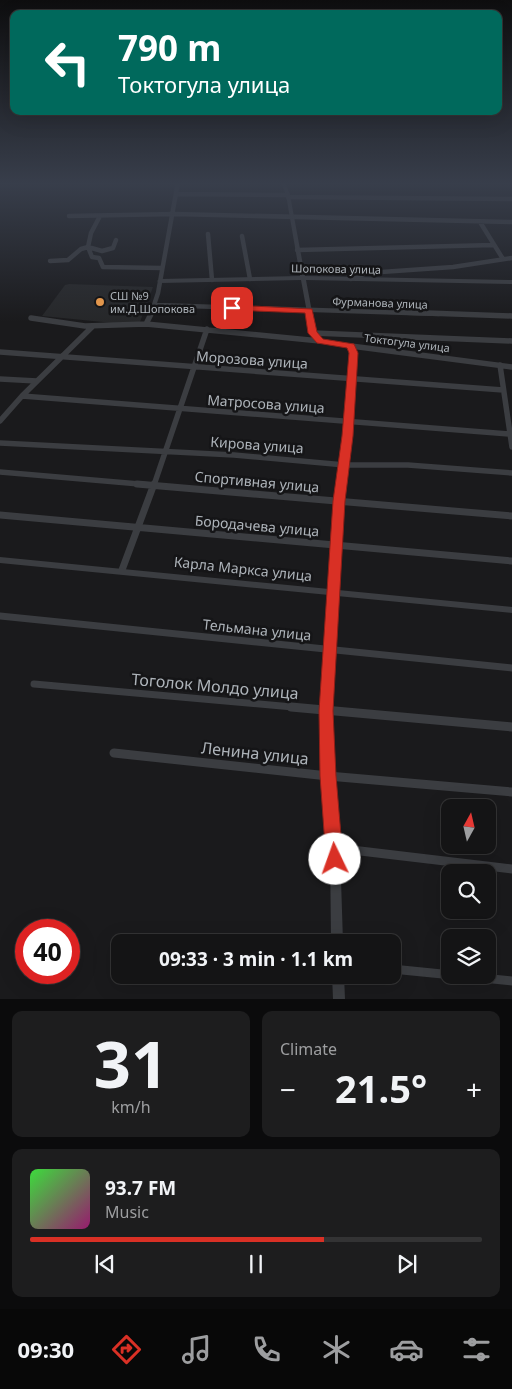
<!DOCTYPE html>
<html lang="en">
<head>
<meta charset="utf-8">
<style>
  body { margin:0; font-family:"Noto Sans",sans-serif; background:#1d1d1e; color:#f1f3f6; height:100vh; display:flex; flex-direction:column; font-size:19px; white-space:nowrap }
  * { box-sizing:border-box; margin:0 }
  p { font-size:16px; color:#9d9ea0 }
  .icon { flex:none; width:28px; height:28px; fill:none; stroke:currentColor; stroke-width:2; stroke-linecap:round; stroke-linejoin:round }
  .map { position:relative; height:999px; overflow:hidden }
  .panel { display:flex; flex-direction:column; gap:12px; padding:12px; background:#0b0b0c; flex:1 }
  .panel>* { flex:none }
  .hud { position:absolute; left:10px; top:10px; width:492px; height:105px; border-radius:10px; box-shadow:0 5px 20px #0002,0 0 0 1px #333334; background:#00695c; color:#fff; overflow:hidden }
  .needle { width:32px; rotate:8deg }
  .buttons { position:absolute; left:441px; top:799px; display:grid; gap:10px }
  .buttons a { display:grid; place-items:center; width:55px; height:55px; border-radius:10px; background:#141415; box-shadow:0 5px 20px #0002,0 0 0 1px #333334; font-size:25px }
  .speed { position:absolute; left:15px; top:919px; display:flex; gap:10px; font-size:25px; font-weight:700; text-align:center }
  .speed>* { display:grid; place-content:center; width:65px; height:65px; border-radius:50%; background:#141415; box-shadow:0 5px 20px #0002,0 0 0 1px #333334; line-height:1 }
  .speed .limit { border:8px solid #d22; background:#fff; color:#111 }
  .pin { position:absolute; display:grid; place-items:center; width:42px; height:42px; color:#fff; margin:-21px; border-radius:10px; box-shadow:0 2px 8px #0006 }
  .me { position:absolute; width:55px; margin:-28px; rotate:357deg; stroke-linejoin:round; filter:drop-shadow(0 0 4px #0008) }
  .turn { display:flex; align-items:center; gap:18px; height:105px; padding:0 25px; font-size:22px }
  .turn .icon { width:65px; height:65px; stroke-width:2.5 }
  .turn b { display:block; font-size:35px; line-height:42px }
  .big { font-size:38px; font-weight:700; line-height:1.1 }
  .panel .widget { flex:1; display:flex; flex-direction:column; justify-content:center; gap:8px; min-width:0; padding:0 18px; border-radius:10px; background:#1d1d1e }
  .panel .dial { align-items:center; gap:0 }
  .dial b { font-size:65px; line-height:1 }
  .song { display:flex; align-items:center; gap:15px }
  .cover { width:60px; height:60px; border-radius:8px; background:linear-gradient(135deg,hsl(120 70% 55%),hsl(320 70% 35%)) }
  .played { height:5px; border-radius:2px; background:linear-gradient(90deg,#d93025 65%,#333334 65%) }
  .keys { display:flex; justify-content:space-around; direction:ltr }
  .heat { display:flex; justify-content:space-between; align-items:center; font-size:28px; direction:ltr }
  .panel .tiles { flex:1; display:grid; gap:12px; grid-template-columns:1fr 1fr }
  .widget:last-child { grid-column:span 2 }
  .trip { position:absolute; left:111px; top:934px; width:290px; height:50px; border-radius:10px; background:#141415; box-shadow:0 5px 20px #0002,0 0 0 1px #333334; font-weight:700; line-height:50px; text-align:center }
  .tabs { display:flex; height:80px; justify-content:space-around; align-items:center; background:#080808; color:#9d9ea0 }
  .tabs .icon { width:35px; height:35px }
  .tabs .active { color:#d93025 }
  .tabs b { font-size:22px; color:#f1f3f6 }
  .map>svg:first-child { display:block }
  .built { fill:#262729 }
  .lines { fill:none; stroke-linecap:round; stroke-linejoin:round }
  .minor-far3 { stroke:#3b3d41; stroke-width:4.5 }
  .minor-far2 { stroke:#3b3d41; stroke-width:5.5 }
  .minor-far1 { stroke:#3b3d41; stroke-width:7 }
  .minor { stroke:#3b3d41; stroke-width:9 }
  .tertiary { fill:#3b3d41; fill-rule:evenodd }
  .route { fill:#d93025; stroke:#8d1f18 }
  .poi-dot { fill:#e2964c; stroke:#151517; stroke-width:2 }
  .labels { text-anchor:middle; stroke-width:5; stroke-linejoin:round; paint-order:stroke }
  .far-street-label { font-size:11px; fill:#aeb4ba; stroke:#151517 }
  .far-poi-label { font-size:11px; fill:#aeb4ba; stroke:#151517; text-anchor:start }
  .street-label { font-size:14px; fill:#aeb4ba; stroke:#151517 }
  .near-street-label { font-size:16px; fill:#aeb4ba; stroke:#151517 }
</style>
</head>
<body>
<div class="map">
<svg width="512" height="999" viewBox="0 0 512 999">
  <rect width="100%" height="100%" fill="#1a1a1c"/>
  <path class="built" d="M 69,284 L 153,287 L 140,322 L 113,323 L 42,316 L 65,285 Z"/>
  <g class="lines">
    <path class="minor-far3" d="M 177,194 L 288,195
      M 288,197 L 512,199
      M 69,216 L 175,214 L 512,222
      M 100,216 L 91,233 L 88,247 L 102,251 L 113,248 L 116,240
      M 480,222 L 503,259
      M 208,234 L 212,280
      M 242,236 L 250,279
      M 297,250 L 493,245
      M 50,261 L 68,260 L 81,249 L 88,247 L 92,257 L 99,258 L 103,267 L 162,268
      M 351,279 L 367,273 L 453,267 L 512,258
      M 157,305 L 439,314
      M 151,314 L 158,293 L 178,182"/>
    <path class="minor-far2" d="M 399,312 L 512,316
      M 31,318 L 85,326 L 146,324 L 320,341
      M 146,324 L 152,312
      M 313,333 L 512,341
      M 351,346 L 512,367
      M 0,352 L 503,390
      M 500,365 L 512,447
      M 0,379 L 37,381
      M 22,396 L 509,434
      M 0,421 L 22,396 L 93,326
      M 0,443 L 234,455 L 345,465 L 408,465 L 512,473
      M 0,472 L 151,485
      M 154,485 L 207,329"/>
    <path class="minor-far1" d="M 137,484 L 512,516
      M 0,515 L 512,561
      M 122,570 L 154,484
      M 0,616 L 512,668
      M 34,684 L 304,708"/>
    <path class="minor" d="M 291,707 L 512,727
      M 114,753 L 328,776 L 512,792
      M 335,848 L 512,869
      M 392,969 L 512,981"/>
    <path class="tertiary" d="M 281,182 L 285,182 L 290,195 L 305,276 L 512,280 L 512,284 L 306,280 L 316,333 L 322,340 L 353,345 L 357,353 L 352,422 L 343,501 L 338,590 L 512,607 L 512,613 L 337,596 L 331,711 L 333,776 L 340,848 L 343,942 L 331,942 L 330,848 L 323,776 L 321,711 L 329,595 L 0,563 L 0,557 L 329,589 L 335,501 L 346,422 L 351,353 L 349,347 L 318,342 L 311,334 L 301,280 L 160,283 L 157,281 L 160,279 L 300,276 L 286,195 Z
      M 332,975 L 344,975 L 345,999 L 333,999 Z"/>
  </g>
  <linearGradient id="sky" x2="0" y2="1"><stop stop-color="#0e0e0f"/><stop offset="0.57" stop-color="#383e4b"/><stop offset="1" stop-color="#383e4b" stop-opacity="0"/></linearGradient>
  <rect width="512" height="322" fill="url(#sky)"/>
  <path class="route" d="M 232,305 L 312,309 L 317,332 L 323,339 L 354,344 L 358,353 L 353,436 L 345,501 L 333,711 L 336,776 L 343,859 L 341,865 L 335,867 L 329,865 L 326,859 L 320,776 L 319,711 L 333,501 L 342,436 L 349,353 L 347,348 L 317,343 L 308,333 L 305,313 L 230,310 L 228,308 Z"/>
  <circle class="poi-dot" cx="100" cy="302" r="5"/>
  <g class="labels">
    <g class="far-street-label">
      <text transform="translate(336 269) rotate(1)" y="4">Шопокова улица</text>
      <text transform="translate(380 303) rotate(2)" y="4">Фурманова улица</text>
      <text transform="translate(407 343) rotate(7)" y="4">Токтогула улица</text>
    </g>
    <g class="far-poi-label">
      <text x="110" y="300">СШ №9<tspan x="110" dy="13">им.Д.Шопокова</tspan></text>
    </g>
    <g class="street-label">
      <text transform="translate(252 360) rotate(4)" y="5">Морозова улица</text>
      <text transform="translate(266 404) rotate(4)" y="5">Матросова улица</text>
      <text transform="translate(257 445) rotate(4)" y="5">Кирова улица</text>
      <text transform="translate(257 482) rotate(5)" y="5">Спортивная улица</text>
      <text transform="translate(257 526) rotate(5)" y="5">Бородачева улица</text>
      <text transform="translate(243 569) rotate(6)" y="5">Карла Маркса улица</text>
      <text transform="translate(257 630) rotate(6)" y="5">Тельмана улица</text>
    </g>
    <g class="near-street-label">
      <text transform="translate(215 686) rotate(5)" y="6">Тоголок Молдо улица</text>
      <text transform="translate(255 753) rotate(6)" y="6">Ленина улица</text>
    </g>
  </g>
</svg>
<div class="buttons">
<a><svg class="needle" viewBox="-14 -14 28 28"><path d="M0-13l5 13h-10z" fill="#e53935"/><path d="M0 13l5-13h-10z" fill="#9d9ea0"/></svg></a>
<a><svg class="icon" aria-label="search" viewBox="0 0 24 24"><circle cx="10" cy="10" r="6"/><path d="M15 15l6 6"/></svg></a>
<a><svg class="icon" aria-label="layers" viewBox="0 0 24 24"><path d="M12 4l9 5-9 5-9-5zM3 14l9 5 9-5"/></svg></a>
</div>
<div class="speed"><div class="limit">40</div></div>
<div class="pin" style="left:232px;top:308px;background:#d93025"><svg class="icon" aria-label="arrive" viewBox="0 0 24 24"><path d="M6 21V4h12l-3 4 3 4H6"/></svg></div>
<svg class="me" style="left:335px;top:859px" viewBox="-20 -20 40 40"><circle r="19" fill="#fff"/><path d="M0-13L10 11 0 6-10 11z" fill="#d93025"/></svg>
<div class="trip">09:33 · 3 min · 1.1 km</div>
<div class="hud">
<div class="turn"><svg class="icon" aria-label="left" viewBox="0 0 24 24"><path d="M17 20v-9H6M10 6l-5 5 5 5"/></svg><div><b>790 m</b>Токтогула улица</div></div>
</div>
</div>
<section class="panel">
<div class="tiles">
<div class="widget dial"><b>31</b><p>km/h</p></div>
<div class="widget"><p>Climate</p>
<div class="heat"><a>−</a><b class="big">21.5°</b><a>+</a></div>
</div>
<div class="widget">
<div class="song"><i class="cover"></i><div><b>93.7 FM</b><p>Music</p></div></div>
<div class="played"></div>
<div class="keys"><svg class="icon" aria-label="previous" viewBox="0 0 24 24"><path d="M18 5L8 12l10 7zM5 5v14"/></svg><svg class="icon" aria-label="pause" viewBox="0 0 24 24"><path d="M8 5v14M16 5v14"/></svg><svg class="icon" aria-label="next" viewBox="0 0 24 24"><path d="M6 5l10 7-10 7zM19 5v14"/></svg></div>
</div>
</div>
</section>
<nav class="tabs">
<b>09:30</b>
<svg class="icon active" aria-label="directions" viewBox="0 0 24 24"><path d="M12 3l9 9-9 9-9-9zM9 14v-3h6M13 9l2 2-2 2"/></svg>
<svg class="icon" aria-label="music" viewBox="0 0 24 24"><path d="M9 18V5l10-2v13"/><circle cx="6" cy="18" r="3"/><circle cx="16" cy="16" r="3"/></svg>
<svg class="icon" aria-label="phone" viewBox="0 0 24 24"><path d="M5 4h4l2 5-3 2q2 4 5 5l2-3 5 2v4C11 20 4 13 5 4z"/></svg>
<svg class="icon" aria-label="climate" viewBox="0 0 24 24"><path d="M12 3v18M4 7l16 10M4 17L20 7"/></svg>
<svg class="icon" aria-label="car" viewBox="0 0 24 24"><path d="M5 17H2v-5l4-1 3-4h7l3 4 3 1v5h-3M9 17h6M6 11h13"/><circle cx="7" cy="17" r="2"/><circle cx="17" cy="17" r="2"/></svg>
<svg class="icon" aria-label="filters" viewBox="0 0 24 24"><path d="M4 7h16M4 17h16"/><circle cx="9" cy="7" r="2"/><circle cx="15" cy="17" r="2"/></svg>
</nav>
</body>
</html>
